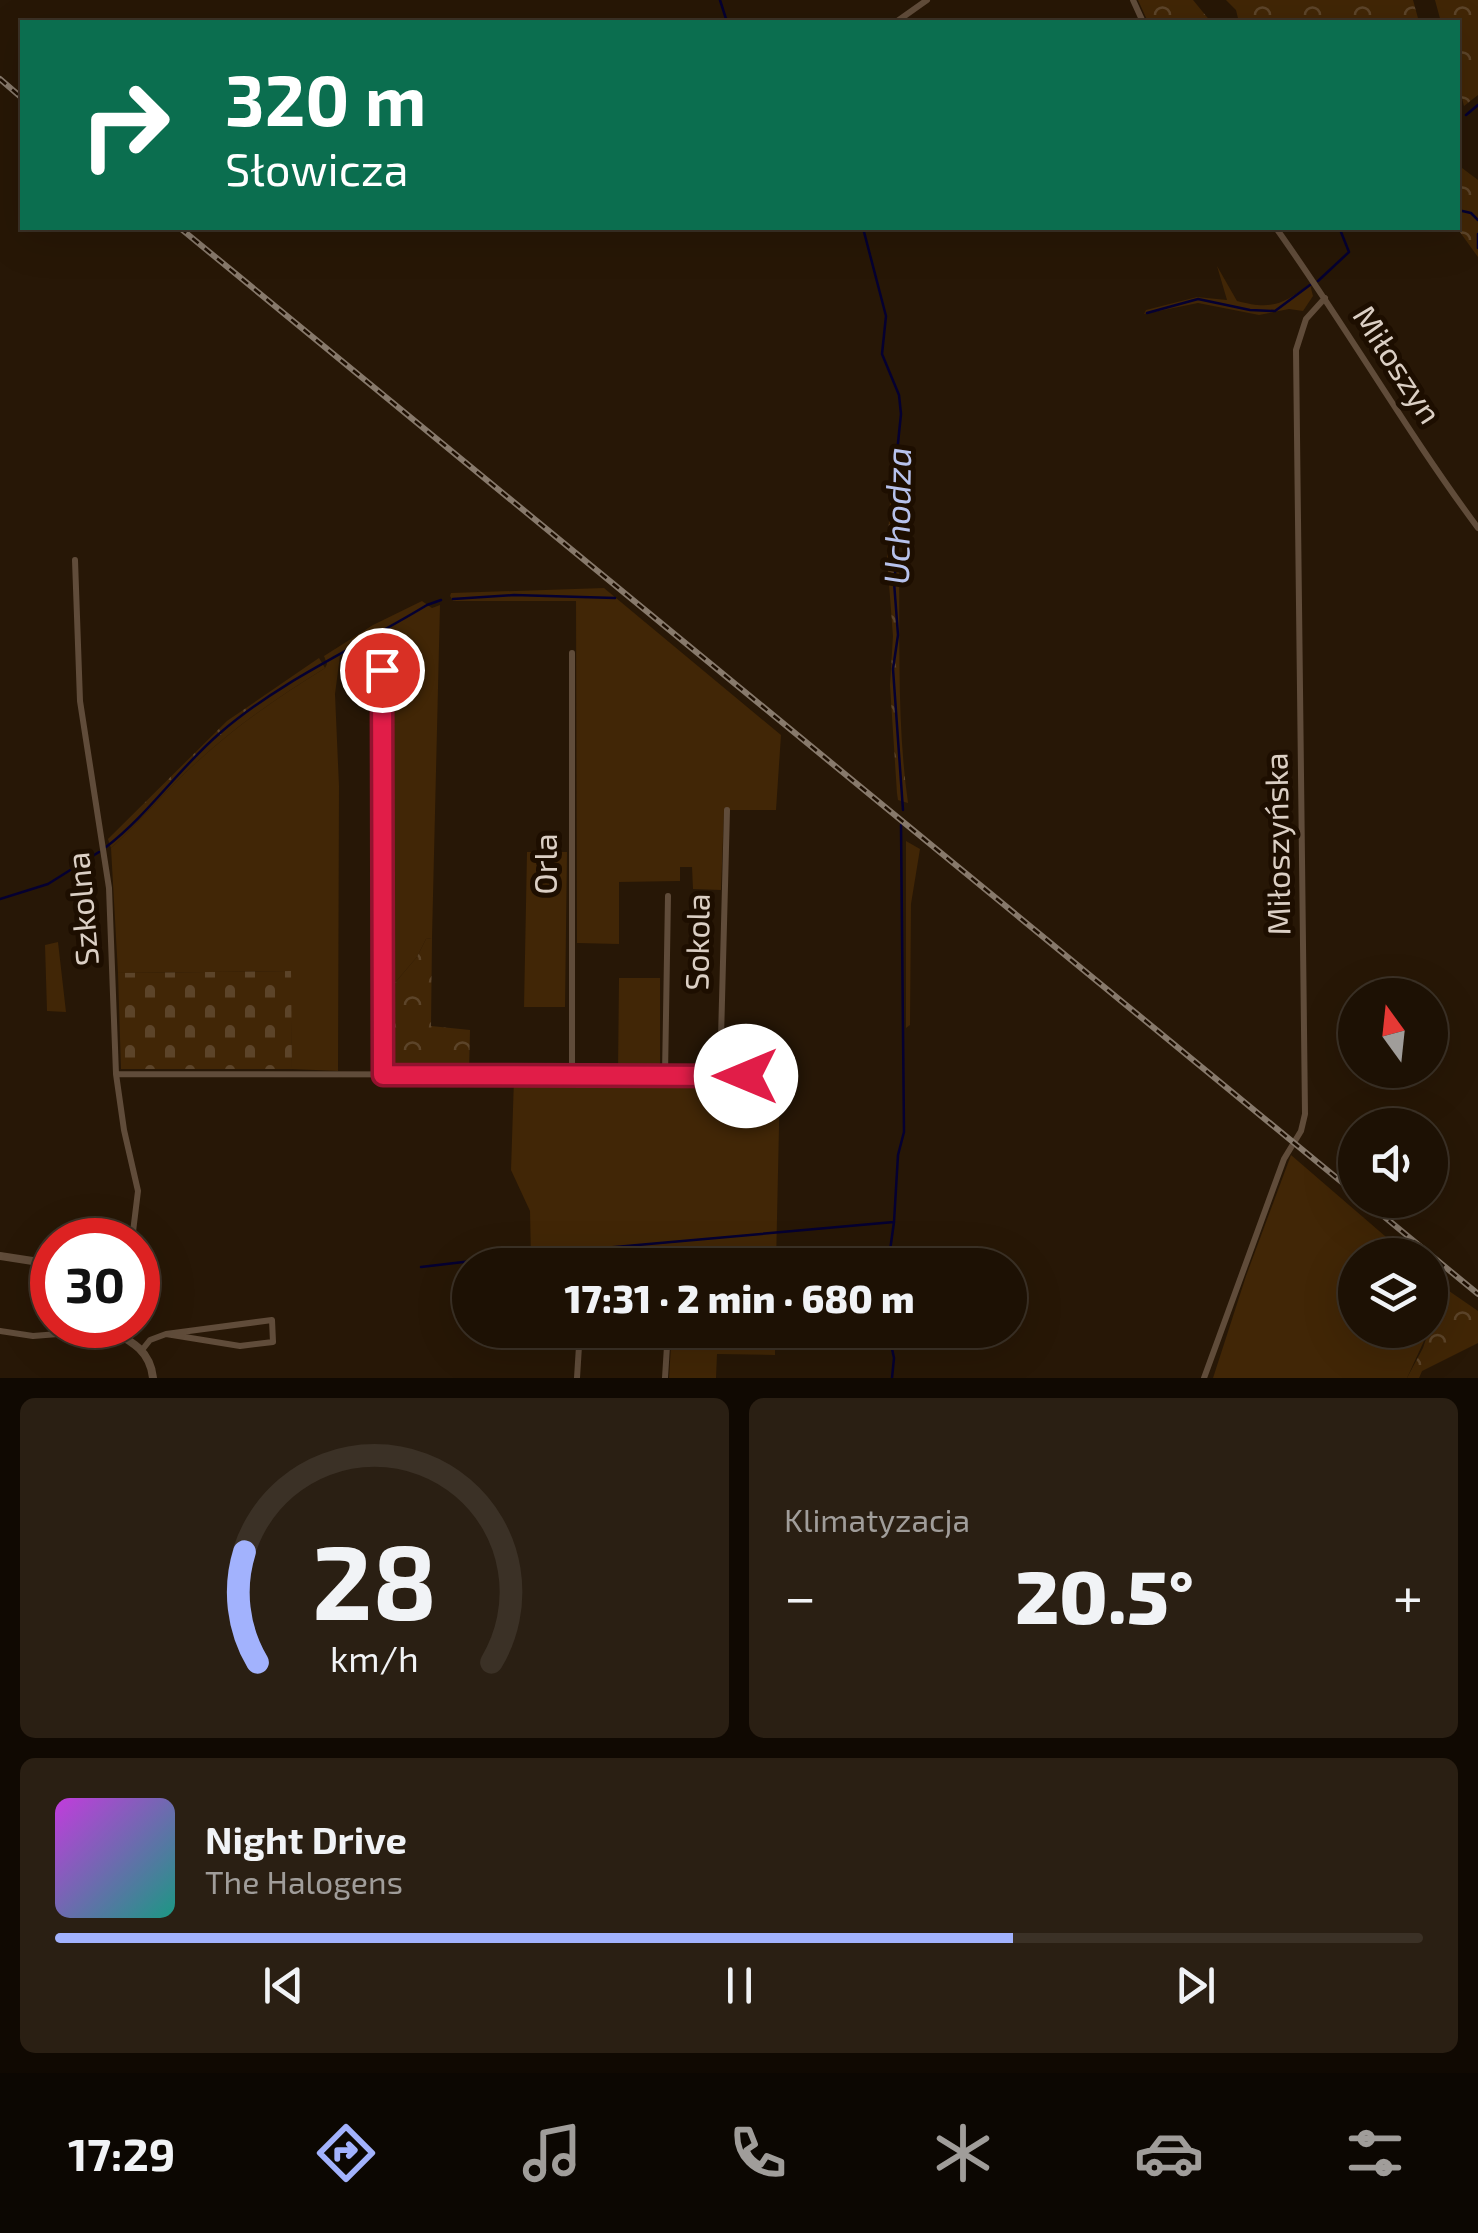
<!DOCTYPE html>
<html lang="pl">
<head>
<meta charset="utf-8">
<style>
  body { margin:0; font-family:"Exo 2",sans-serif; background:#2a1f13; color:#f1f3f6; height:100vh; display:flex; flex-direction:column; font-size:38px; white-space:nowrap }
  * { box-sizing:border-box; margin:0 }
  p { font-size:32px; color:#a09d9a }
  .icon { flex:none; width:55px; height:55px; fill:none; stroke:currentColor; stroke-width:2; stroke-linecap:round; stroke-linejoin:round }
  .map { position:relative; height:1378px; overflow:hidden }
  .drawer { display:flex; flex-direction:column; gap:20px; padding:20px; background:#100902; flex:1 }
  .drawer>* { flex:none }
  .guide { position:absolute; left:20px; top:20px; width:1440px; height:210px; border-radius:0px; box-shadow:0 10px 40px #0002,0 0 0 2px #3b3126; background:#0b6e4f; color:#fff; overflow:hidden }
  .needle { width:65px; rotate:345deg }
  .buttons { position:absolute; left:1338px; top:978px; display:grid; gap:20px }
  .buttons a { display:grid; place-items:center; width:110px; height:110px; border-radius:50%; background:#1d1104; box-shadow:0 10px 40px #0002,0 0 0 2px #3b3126; font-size:50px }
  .speed { position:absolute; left:30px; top:1218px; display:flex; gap:20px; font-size:50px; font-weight:700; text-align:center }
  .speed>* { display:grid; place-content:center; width:130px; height:130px; border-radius:50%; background:#1d1104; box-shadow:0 10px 40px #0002,0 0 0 2px #3b3126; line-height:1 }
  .speed .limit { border:15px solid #d22; background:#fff; color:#111 }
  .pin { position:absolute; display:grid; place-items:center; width:85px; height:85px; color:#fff; margin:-42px; border:5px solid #fff; border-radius:50%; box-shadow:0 2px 10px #0007 }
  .me { position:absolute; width:110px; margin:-55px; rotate:270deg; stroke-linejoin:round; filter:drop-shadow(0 0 8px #0008) }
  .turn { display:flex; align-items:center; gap:35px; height:210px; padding:0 40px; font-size:45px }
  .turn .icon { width:130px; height:130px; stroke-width:2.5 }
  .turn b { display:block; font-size:70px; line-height:85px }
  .big { font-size:75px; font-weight:800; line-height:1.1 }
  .drawer .tile { flex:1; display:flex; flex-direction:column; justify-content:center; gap:15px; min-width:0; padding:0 35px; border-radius:15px; background:#2a1f13 }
  .drawer .dial { align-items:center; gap:0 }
  .dial svg { height:260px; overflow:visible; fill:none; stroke:#3b3126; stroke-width:7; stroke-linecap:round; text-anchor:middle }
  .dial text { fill:#f1f3f6; stroke:none }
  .song { display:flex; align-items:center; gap:30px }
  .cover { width:120px; height:120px; border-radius:15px; background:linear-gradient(135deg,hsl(290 70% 55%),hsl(170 70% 35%)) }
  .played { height:10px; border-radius:5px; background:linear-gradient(90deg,#a2b2fd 70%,#3b3126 70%) }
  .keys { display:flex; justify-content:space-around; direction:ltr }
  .heat { display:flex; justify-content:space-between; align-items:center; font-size:55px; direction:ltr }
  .drawer .tiles { flex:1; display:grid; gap:20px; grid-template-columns:1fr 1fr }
  .tile:last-child { grid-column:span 2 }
  .trip { position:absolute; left:452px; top:1248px; width:575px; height:100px; border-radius:50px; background:#1d1104; box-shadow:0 10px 40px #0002,0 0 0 2px #3b3126; font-weight:800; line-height:100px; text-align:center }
  .dock { display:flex; height:160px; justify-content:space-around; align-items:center; background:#0c0702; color:#a09d9a }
  .dock .icon { width:70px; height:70px }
  .dock .on { color:#a2b2fd }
  .dock b { font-size:45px; color:#f1f3f6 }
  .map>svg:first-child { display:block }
  .green { fill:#412606 }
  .forest { fill:url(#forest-crowns) }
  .cemetery { fill:url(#cemetery-stones) }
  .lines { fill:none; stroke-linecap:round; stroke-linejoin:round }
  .stream { stroke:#050031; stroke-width:2.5 }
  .minor { stroke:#604c3a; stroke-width:6 }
  .tertiary { stroke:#604c3a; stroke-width:8 }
  .rail-casing { stroke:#87796b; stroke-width:6 }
  .rail { stroke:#1d0e00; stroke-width:2.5; stroke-dasharray:8; stroke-linecap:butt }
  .route-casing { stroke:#92132f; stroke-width:25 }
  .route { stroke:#e11d48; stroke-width:18 }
  .labels { text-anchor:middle; stroke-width:10; stroke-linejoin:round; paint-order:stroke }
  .street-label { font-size:32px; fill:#dbcfc4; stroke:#1d0e00 }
  .water-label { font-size:35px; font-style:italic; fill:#b7c2ec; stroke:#1d0e00 }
</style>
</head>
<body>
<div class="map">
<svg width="1478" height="1378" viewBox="0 0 1478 1378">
  <defs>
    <pattern id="forest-crowns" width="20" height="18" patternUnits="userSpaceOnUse" patternTransform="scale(2.5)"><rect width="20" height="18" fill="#412606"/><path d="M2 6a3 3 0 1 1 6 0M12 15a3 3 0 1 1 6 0" fill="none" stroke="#5c4429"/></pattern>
    <pattern id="cemetery-stones" width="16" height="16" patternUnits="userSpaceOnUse" patternTransform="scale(2.5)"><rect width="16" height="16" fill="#412606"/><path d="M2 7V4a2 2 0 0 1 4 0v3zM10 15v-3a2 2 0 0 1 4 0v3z" fill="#5c4429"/></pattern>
  </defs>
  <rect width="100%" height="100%" fill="#271706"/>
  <path class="green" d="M 1217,266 L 1237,301 C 1271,310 1282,305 1310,284 L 1313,296 L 1303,311 L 1289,309 L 1259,315 L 1198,303 L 1144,314 L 1146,310 L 1197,297 L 1227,300 Z
    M 604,588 L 781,735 L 776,810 L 724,810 L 721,890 L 693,889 L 692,867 L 680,867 L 680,881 L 619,882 L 619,944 L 577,943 L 576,601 L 453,601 L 450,596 L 451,593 Z
    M 422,601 L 432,608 L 440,605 L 432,938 L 426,939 L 417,957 L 388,991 L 386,630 L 340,656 L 335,694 L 339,786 L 338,1071 L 292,1069 L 290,971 L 118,973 L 111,848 C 142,820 168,787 199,760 C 238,724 280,696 325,668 L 327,664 L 324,656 L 373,625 Z
    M 906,841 L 920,849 L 911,904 L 910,1025 L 906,1028 Z
    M 527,852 L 567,852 L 565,1007 L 524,1007 Z
    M 58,942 L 66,1012 L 47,1011 L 45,945 Z
    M 619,978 L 660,978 L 660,1063 L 653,1073 L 618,1073 Z
    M 514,1078 L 780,1080 L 776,1265 L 676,1265 L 676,1246 L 531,1260 L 530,1211 L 511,1170 Z
    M 1291,1155 L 1407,1255 L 1355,1255 L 1355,1330 L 1429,1330 L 1407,1378 L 1213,1378 L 1246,1276 Z
    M 672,1330 L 775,1330 L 775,1355 L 717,1354 L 716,1378 L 669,1378 Z"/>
  <path class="forest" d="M 1138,0 L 1193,0 L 1211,22 L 1148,22 Z
    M 1226,0 L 1413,0 L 1419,22 L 1239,22 L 1236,10 Z
    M 1435,0 L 1478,0 L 1478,95 L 1464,106 L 1458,82 L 1458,22 L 1441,22 Z
    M 1458,165 L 1478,180 L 1478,257 L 1457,228 Z
    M 900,493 C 904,519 899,544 899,570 C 900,648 897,726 908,803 L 898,800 L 897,793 L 890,685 L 893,636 L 887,557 L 890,502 L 890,494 Z
    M 319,658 L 325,668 C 280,696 238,724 199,760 C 168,787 142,820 111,848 L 108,839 L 227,721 Z
    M 432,938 L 431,1026 L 470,1030 L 469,1072 L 388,1069 L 388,991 L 417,957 L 426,939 Z
    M 1449,1291 L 1478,1311 L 1478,1343 L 1422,1371 L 1419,1378 L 1407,1378 L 1423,1348 L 1436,1309 Z"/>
  <path class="cemetery" d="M 291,971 L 292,1069 L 121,1069 L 118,973 Z"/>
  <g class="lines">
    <path class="stream" d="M 720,0 L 727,22
      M 1466,115 L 1478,105
      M 1458,210 L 1471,213 L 1478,220
      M 863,228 L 886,316 L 882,354 L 899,395 L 901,414 L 893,491 L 898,547 L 894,582 L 898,635 L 893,669 L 903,810
      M 1478,234 L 1478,248
      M 1318,281 L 1349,252 L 1341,232
      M 1147,313 L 1198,299 L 1250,310 L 1275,311 L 1310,285
      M 453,599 L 514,595 L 615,598
      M 106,847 C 149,814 179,768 220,733 C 281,680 358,647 427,605 L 441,600
      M 0,899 L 48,884 L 99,852
      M 888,1265 L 894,1222 L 898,1155 L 904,1132 L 901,825
      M 421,1267 L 514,1256 L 894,1222
      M 888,1330 L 894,1358 L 892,1378"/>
    <path class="minor" d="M 1133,0 L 1143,22
      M 896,22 L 927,0
      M 1276,228 C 1346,326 1406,431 1478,528
      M 75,560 L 80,701 L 109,888 L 116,1074 L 124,1130 L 138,1191 L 132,1240
      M 382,670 L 383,1075
      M 116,1074 L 772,1075
      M 665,1075 L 668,896
      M 572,1076 L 572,653
      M 720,1076 L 727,810
      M 0,1331 L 33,1336 L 96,1331 L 102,1325
      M 142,1350 L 150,1340 L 166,1334 L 272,1320 L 273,1342 L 240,1346 L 166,1334
      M 577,1378 L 580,1330
      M 665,1378 L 668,1330
      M 1204,1378 L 1284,1159 L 1301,1131 L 1305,1114 L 1296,350 L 1306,319 L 1325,298"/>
    <path class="tertiary" d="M 0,1256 L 52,1264
      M 102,1325 C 126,1339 150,1347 153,1378"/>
    <g class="rail-casing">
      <path id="rail" d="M 0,79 L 22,98
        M 180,228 L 1355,1193
        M 1364,1200 L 1478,1294"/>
    </g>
    <use href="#rail" class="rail"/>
  </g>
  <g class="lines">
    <g class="route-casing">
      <path id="route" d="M 382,670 L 383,1075 L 746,1076"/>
    </g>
    <use href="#route" class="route"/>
  </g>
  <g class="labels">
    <g class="street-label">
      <text transform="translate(1397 365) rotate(57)" y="11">Miłoszyn</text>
      <text transform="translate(1278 844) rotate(-91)" y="11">Miłoszyńska</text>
      <text transform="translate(546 864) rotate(-90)" y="11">Orla</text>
      <text transform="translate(83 909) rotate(-95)" y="11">Szkolna</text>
      <text transform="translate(698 942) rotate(-89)" y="11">Sokola</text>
    </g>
    <g class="water-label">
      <text transform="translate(898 516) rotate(-89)" y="12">Uchodza</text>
    </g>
  </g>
</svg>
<div class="buttons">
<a><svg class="needle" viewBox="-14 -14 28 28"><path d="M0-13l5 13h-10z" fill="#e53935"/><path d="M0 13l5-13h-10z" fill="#a09d9a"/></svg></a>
<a><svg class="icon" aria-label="sound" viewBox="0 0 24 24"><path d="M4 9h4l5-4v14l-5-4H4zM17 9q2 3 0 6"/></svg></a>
<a><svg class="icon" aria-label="layers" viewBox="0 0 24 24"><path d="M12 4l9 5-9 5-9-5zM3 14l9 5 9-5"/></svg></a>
</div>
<div class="speed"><div class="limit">30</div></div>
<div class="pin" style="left:382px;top:670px;background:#d93025"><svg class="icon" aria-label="arrive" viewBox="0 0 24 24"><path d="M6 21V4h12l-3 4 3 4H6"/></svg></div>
<svg class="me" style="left:746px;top:1076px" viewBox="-20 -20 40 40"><circle r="19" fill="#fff"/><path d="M0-13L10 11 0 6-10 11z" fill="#e11d48"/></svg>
<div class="trip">17:31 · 2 min · 680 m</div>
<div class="guide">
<div class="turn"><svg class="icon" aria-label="right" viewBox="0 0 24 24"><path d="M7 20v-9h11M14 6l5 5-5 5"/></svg><div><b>320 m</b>Słowicza</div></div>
</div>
</div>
<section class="drawer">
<div class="tiles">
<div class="tile dial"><svg viewBox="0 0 100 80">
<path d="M14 69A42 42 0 1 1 86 69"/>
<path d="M14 69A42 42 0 0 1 10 35" stroke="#a2b2fd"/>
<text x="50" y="56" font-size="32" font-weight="700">28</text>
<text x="50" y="72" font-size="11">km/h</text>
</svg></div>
<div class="tile"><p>Klimatyzacja</p>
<div class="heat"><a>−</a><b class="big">20.5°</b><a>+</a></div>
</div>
<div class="tile">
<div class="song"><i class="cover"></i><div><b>Night Drive</b><p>The Halogens</p></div></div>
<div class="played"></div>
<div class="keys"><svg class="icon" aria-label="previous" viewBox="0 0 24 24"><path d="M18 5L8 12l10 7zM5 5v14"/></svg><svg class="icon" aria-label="pause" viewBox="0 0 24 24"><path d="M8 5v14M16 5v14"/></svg><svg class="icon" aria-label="next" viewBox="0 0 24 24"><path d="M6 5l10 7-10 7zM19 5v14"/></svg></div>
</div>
</div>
</section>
<nav class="dock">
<b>17:29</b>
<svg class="icon on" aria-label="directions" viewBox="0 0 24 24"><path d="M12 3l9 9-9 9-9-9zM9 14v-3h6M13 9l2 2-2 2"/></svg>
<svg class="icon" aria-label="music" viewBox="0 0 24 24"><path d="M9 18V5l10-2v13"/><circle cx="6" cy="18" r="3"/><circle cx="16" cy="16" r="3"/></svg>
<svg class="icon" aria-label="phone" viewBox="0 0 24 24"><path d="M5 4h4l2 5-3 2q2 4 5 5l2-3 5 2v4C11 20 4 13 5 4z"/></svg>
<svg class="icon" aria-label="climate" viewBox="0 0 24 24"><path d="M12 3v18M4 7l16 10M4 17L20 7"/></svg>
<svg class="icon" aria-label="car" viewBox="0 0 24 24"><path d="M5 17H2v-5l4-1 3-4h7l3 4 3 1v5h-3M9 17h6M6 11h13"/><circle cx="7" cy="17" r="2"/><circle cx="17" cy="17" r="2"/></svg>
<svg class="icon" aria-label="filters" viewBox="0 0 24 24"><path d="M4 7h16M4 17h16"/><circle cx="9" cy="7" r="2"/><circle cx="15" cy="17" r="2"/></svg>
</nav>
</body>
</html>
